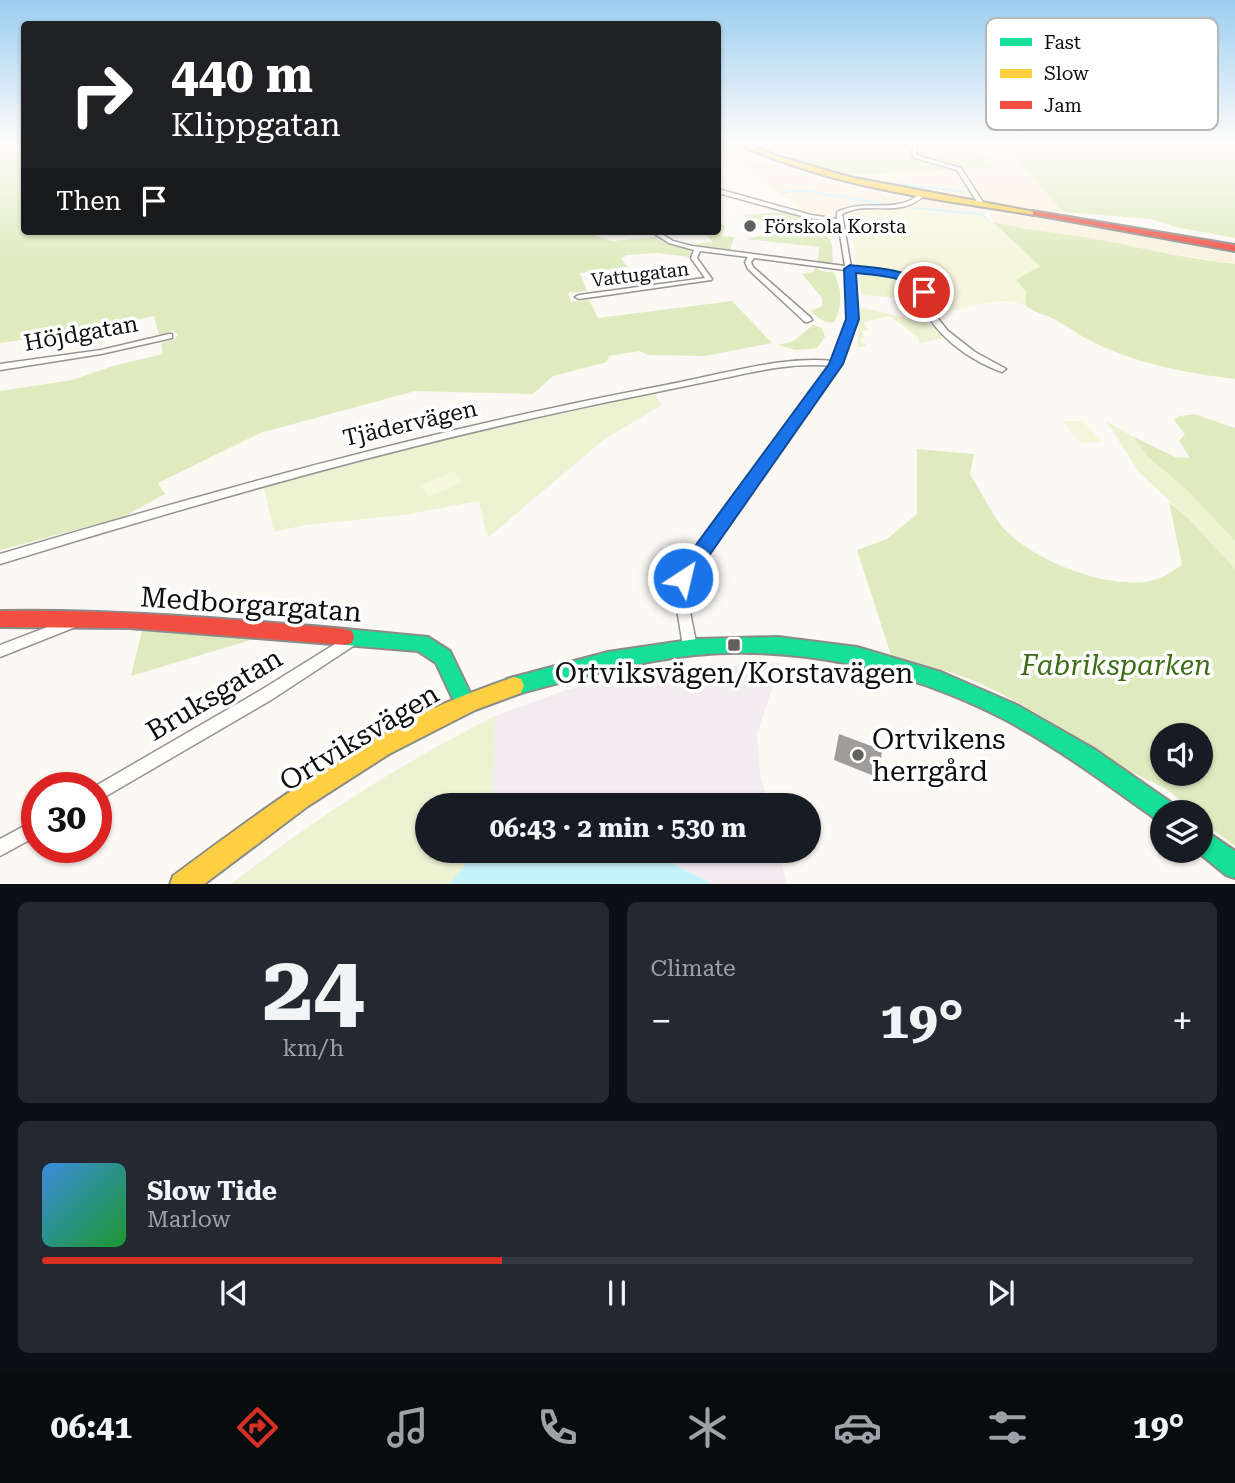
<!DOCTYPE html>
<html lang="en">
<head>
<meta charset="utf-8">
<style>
  body { margin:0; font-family:"Roboto Serif",serif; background:#242831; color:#f1f3f6; height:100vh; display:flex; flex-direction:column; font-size:26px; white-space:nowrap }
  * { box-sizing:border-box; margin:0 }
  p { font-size:23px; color:#9ea1a6 }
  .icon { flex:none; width:38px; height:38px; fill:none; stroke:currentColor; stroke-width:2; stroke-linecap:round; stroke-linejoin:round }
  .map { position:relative; height:884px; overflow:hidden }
  .sheet { display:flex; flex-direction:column; gap:18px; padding:18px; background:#0d0f14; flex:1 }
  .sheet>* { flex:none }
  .banner { position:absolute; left:21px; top:21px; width:700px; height:214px; border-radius:7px; box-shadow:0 2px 5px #0004; background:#202124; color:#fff; overflow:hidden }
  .fabs { position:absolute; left:1150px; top:723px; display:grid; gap:14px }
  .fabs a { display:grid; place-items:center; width:63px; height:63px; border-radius:50%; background:#171b24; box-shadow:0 2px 5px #0004; font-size:35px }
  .speed { position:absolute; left:21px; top:772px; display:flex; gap:14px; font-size:35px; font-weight:700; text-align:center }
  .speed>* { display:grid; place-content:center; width:91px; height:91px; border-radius:50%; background:#171b24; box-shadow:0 2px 5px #0004; line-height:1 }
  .speed .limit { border:10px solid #d22; background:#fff; color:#111 }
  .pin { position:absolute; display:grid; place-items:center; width:60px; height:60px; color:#fff; margin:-30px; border:4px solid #fff; border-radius:50%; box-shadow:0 2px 7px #0007 }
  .me { position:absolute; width:77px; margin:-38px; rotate:35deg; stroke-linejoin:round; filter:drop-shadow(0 0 5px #0008) }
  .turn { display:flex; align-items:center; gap:24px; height:147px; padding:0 35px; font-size:32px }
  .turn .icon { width:91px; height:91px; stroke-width:2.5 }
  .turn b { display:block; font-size:49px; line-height:60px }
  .then { display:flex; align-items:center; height:66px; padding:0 35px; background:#0003; gap:14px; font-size:26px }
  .big { font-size:52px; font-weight:700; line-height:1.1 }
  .sheet .tile { flex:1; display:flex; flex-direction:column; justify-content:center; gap:10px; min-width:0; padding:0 24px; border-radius:10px; background:#242831 }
  .sheet .dial { align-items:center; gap:0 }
  .dial b { font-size:91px; line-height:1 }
  .song { display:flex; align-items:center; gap:21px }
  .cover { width:84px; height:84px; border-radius:10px; background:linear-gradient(135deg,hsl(210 70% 55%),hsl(130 70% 35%)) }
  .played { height:7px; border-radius:4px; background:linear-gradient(90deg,#d93025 40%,#363941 40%) }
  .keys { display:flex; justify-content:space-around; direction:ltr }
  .heat { display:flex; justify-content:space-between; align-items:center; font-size:38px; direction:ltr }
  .sheet .tiles { flex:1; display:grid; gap:18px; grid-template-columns:1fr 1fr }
  .tile:last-child { grid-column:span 2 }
  .trip { position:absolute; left:415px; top:793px; width:406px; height:70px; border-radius:35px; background:#171b24; box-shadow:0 2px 5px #0004; font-weight:700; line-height:70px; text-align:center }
  .menu { display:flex; height:112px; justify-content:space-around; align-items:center; background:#090b0e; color:#9ea1a6 }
  .menu .icon { width:49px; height:49px }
  .menu .active { color:#d93025 }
  .menu b { font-size:32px; color:#f1f3f6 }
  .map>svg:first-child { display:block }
  .industrial { fill:#f2ecf1 }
  .farmland { fill:#faf1df }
  .green { fill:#edf2d2 }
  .forest { fill:#dfebbf; fill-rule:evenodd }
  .pitch { fill:#f5f6dc }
  .water { fill:#c7f3fa }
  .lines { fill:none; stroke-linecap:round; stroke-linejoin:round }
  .stream { stroke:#c7f3fa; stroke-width:2 }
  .building { fill:#a09c99 }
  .street-casing { stroke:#969492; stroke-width:3 }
  .fast-casing { stroke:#8c8b89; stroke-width:4 }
  .slow-casing { stroke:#8c8b89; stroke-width:4 }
  .jam-casing { stroke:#8c8b89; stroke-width:4 }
  .street { fill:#fffefd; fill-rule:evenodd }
  .fast { fill:#16e098; fill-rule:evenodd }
  .slow { fill:#ffcf43; fill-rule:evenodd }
  .jam { fill:#f24e42; fill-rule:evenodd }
  .route { fill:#1a73e8; stroke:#114b97; stroke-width:2 }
  .poi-dot { fill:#62615f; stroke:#fff; stroke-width:2.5 }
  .labels { text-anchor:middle; stroke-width:7; stroke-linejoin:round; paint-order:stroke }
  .far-poi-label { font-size:19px; fill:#0f0f0f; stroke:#fff; text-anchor:start }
  .far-street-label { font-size:19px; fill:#0f0f0f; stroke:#fff }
  .street-label { font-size:23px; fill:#0f0f0f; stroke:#fff }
  .near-street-label { font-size:28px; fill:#0f0f0f; stroke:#fff }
  .near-park-label { font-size:28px; font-style:italic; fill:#3d6d18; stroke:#fff }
  .near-poi-label { font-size:28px; fill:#0f0f0f; stroke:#fff }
  .key { fill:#fff; stroke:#b7b7b7; stroke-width:2 }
  .key-label { font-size:19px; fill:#0f0f0f }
</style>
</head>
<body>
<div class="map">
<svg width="1235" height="885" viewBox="0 0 1235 885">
  <rect width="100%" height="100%" fill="#fcf8f4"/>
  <path class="industrial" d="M 781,663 L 757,734 L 760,772 L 768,805 L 492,805 L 495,716 L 569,689 L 622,679 L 668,670 Z
    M 649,851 L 779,851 L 787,884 L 712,884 Z"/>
  <path class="farmland" d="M 990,149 L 1010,150 L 1063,212 L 991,203 L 843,175 L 953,168 L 988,158 L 975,151 Z
    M 745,168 L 797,172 L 851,187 L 909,199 L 885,204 L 841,206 L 833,210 L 831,218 L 811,216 Z
    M 928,199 L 982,207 L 986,217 L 942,214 L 909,207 Z
    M 993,209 L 1233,251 L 1235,264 L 1019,228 L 993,222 L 989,211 Z"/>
  <path class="green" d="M 718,142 C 732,142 775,165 793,172 L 745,168 L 718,149 Z
    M 867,275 L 900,279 L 917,287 L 918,299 L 862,295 L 858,277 Z
    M 860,307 L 930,324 L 944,338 L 919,343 L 919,338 L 890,316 L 863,322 L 868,330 L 862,331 L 864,338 L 860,340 L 867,346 L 857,347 Z
    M 654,393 L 662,405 L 603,440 L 489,537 L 486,533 L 479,501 L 403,515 L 305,525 L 274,532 L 263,484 L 448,439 Z
    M 1106,421 L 1132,436 L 1149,458 L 1184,487 L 1235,541 L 1235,569 L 1189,519 L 1139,472 Z
    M 495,716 L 492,805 L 427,805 L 427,850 L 477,851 L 449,884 L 231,884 C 314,819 400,764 495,716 Z"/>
  <path class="forest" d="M 0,142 L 24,142 L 15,149 L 24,150 L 24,231 L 594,231 L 597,236 L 612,241 L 656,237 L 687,249 L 691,253 L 689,257 L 657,253 L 626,255 L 621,259 L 628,267 L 580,273 L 587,291 L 568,293 L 571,302 L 589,300 L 598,318 L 732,301 L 772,343 L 705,356 L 648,355 L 640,351 L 609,356 L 607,362 L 553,376 L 533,394 L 415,391 L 260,433 L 158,483 L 165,494 L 123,517 L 0,550 L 0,391 L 72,380 L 113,366 L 163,354 L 161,343 L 173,340 L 178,335 L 173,331 L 159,335 L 154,316 L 80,332 L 0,343 Z
    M 744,142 L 1235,142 L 1235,238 L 1180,228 L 1150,219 L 1063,212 L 1009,150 L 975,151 L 988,158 L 993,168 L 843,175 L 791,162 Z
    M 786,212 L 830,224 L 827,234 L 832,245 L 833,262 L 818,263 L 819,247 L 745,239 L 769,234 L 776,227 L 773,223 L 741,215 Z
    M 993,222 C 1029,231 1065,233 1101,240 C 1146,249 1189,259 1235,264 L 1235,379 C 1185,373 1132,363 1087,339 C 1076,333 1066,325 1054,319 C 1045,314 1033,313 1025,305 L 1026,291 L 1015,280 L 1040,266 Z
    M 718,224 L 725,225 L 722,236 L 735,237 L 729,251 L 688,245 L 713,242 L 703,231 L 718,231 Z
    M 816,267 L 821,271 L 833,272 C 842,286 843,307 834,322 C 824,324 818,318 811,311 L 822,306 L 822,298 L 802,274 L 813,272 Z
    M 813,325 L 822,328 L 825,337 L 817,348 L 796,350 L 778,345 L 794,341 Z
    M 1194,414 L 1235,428 L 1235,541 L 1184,487 L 1149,458 L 1132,436 L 1175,457 L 1190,458 L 1179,441 L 1185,434 L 1174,420 L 1180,416 Z
    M 917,449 L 974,454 L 970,474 C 980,490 989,509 1001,525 C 1028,560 1115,594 1158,579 C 1166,576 1174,570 1182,565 L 1169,502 L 1189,519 L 1235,569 L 1235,846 L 1201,821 L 1200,812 L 1189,812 C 1173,786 1148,782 1123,768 C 1074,738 1027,703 974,681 C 947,670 918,664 891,655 L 857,550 L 887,539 L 917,514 ZM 1162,735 L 1200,735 L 1200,774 L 1162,774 Z
    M 142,631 L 254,639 L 131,676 Z"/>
  <path class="pitch" d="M 909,207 L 942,214 L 986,217 L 993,222 L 1040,266 L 1016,280 L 1026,291 L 1025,305 C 996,293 964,312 935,313 L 927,286 C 905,272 881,275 858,267 C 853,260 856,254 854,245 C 853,235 848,224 846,212 Z
    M 1062,421 L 1082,421 L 1102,442 L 1081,443 Z
    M 454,471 L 463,482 L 428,497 L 420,486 Z"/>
  <path class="water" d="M 477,850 L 641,851 L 640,859 L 647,861 L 649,851 L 712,884 L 449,884 Z"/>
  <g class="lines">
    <path class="stream" d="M 869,181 L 967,192
      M 783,193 L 800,190 L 884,204
      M 914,208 L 980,214 L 986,218"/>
  </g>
  <path class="building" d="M 839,734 L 882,750 L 879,778 L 834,760 Z"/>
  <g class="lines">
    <g class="street-casing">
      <path id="street" d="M 901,142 L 906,142 L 917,147 L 916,155 L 919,156 L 961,168 L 984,204 L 983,205 L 979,205 L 957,170 L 915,158 L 912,155 L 913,149 Z
        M 718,189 L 811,215 L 837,219 L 837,212 C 868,197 895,216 921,193 L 925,193 L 925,195 C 898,220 871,199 842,214 L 851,267 L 891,272 L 915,279 L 924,288 L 936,316 L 948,331 L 975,352 L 1006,369 L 1002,372 C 974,362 944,342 928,316 C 922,306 922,288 911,282 C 895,273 871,273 852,271 C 857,298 858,324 847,350 C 834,380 811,403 793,429 C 785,441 779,454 770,466 C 744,504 716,541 689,579 L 688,602 L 697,647 L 695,651 L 690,653 L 685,651 L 683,647 L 676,602 L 677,578 L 764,460 L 785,427 L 826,374 L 831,366 C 792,362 753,372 715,380 C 691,385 666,390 642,395 C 425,438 212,499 0,564 L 0,554 C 210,492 420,433 635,391 C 661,386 687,381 713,375 C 752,367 792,357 833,361 C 850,330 851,304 845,270 L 754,258 L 751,262 L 753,267 L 811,318 L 812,320 L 808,322 L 805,322 L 748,269 L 745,262 L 748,257 L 700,251 L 697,258 L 712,279 L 711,280 L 579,299 L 575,297 L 579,295 L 705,278 L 691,258 L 694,250 L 669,243 L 650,231 L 657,231 L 673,241 L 692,246 L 845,266 L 838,222 L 809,218 L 718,193 Z
        M 169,334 L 172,334 L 172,338 L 101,354 L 0,370 L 0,364 L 101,350 Z
        M 74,617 L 78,618 L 80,622 L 78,626 L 0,657 L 0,645 Z
        M 356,631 L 361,633 L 362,637 L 361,641 L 271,700 L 96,802 L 96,788 L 92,788 L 261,690 Z
        M 37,819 L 37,836 L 0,856 L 0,839 Z"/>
    </g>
    <g class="fast-casing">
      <path id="fast" d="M 345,629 L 428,637 L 450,651 L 475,703 L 472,710 L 465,713 L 458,710 L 436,663 L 418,651 L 345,645 L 338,643 L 336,637 L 338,631 Z
        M 778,637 L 857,647 L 941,672 L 1017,705 L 1094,749 L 1173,804 L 1177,812 L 1162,812 L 1162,822 L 1157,820 C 1107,784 1057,747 1002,718 C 908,670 801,645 695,655 C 633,662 574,679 514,695 L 507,693 L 504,686 L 507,679 L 514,677 L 608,652 L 696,639 Z
        M 1200,827 L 1235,851 L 1235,878 L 1226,875 L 1195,850 L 1200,850 Z"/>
    </g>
    <g class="slow-casing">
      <path id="slow" d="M 737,142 L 744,142 L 777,156 L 849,177 L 1040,213 L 1036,215 C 954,202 870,192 792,165 C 773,159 753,152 737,142 Z
        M 514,677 L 521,679 L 524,686 L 521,693 L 475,710 L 389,754 L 308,806 L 203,885 L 170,885 L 173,876 C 251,818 328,761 415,717 C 447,701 480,689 514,677 Z"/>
    </g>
    <g class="jam-casing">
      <path id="jam" d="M 1033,211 L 1235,245 L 1235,251 L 1036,215 L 1033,215 Z
        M 0,611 C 116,609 230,619 345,629 L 352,631 L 354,637 L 352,643 L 345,645 L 129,628 L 0,627 Z"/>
    </g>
    <use href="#street" class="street"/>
    <use href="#fast" class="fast"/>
    <use href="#slow" class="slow"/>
    <use href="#jam" class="jam"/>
  </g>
  <linearGradient id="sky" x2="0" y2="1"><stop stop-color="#9bcdef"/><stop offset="0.54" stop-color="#fefcfa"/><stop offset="1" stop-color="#fefcfa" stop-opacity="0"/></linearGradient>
  <rect width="1235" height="265" fill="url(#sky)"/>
  <path class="route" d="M 850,265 C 878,269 913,267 930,292 L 920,294 C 906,275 878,276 856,273 L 859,319 L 843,364 L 690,583 L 683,586 L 676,583 L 673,578 L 676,572 L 829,364 L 846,319 L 844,269 Z"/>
  <g class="poi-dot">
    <circle cx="750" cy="226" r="7"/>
    <rect x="727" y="638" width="14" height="14" rx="3.5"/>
    <circle cx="858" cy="755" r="7"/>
  </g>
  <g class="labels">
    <g class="far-poi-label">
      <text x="764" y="233">Förskola Korsta</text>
    </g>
    <g class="far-street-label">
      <text transform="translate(640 274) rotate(-7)" y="7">Vattugatan</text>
    </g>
    <g class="street-label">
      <text transform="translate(81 333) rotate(-10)" y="8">Höjdgatan</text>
      <text transform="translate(410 423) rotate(-13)" y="8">Tjädervägen</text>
    </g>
    <g class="near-street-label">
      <text transform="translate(251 604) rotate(4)" y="10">Medborgargatan</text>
      <text transform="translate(214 694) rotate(-31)" y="10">Bruksgatan</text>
      <text transform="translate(359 737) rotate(-31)" y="10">Ortviksvägen</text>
    </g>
    <g class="near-park-label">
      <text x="1116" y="675">Fabriksparken</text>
    </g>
    <g class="near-poi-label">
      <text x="734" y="683">Ortviksvägen/Korstavägen</text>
      <text x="872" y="749" text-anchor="start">Ortvikens<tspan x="872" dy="32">herrgård</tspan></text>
    </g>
  </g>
  <rect x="986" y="18" width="232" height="112" rx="10" class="key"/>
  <rect x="1000" y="38" width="32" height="8" fill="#16e098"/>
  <rect x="1000" y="69" width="32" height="9" fill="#ffcf43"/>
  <rect x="1000" y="101" width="32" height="8" fill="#f24e42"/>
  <g class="key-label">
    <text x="1044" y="49">Fast</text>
    <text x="1044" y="80">Slow</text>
    <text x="1044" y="112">Jam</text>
  </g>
</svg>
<div class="fabs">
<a><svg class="icon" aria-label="sound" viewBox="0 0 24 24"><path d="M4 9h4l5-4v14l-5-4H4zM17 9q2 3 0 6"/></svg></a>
<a><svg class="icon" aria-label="layers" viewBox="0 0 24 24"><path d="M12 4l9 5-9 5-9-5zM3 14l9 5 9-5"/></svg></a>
</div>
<div class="speed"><div class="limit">30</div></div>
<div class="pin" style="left:924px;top:292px;background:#d93025"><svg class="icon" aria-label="arrive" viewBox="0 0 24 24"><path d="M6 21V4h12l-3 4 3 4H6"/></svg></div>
<svg class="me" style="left:683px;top:578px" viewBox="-20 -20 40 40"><circle r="17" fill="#1a73e8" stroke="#fff" stroke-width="3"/><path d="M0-11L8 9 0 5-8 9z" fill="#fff"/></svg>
<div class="trip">06:43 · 2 min · 530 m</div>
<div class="banner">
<div class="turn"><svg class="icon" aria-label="right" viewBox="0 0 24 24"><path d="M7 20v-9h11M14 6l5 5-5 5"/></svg><div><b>440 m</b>Klippgatan</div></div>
<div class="then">Then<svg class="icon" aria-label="arrive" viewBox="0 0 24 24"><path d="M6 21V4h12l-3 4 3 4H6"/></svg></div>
</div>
</div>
<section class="sheet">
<div class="tiles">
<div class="tile dial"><b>24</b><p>km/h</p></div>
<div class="tile"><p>Climate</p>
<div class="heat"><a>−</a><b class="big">19°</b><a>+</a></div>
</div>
<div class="tile">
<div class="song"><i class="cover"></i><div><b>Slow Tide</b><p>Marlow</p></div></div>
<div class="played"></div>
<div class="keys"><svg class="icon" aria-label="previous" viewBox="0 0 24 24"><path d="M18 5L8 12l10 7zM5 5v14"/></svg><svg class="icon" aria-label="pause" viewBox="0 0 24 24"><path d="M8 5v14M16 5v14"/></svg><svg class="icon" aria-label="next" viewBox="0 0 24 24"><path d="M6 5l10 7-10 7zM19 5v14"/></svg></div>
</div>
</div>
</section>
<nav class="menu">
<b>06:41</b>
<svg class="icon active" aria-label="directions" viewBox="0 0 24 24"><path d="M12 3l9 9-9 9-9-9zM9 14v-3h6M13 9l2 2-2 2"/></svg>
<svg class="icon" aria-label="music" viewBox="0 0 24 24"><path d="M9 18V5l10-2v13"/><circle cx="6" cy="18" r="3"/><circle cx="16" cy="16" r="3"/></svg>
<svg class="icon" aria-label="phone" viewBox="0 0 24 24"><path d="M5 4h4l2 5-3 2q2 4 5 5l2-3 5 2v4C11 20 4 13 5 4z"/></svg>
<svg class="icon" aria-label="climate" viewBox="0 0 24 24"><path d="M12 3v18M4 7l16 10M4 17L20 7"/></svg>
<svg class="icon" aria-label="car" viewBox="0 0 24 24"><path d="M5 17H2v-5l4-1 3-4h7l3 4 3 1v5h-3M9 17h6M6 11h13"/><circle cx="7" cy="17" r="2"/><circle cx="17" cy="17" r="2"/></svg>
<svg class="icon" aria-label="filters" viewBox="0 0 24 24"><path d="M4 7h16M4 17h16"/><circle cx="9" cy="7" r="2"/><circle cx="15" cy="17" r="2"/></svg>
<b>19°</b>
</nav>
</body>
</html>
